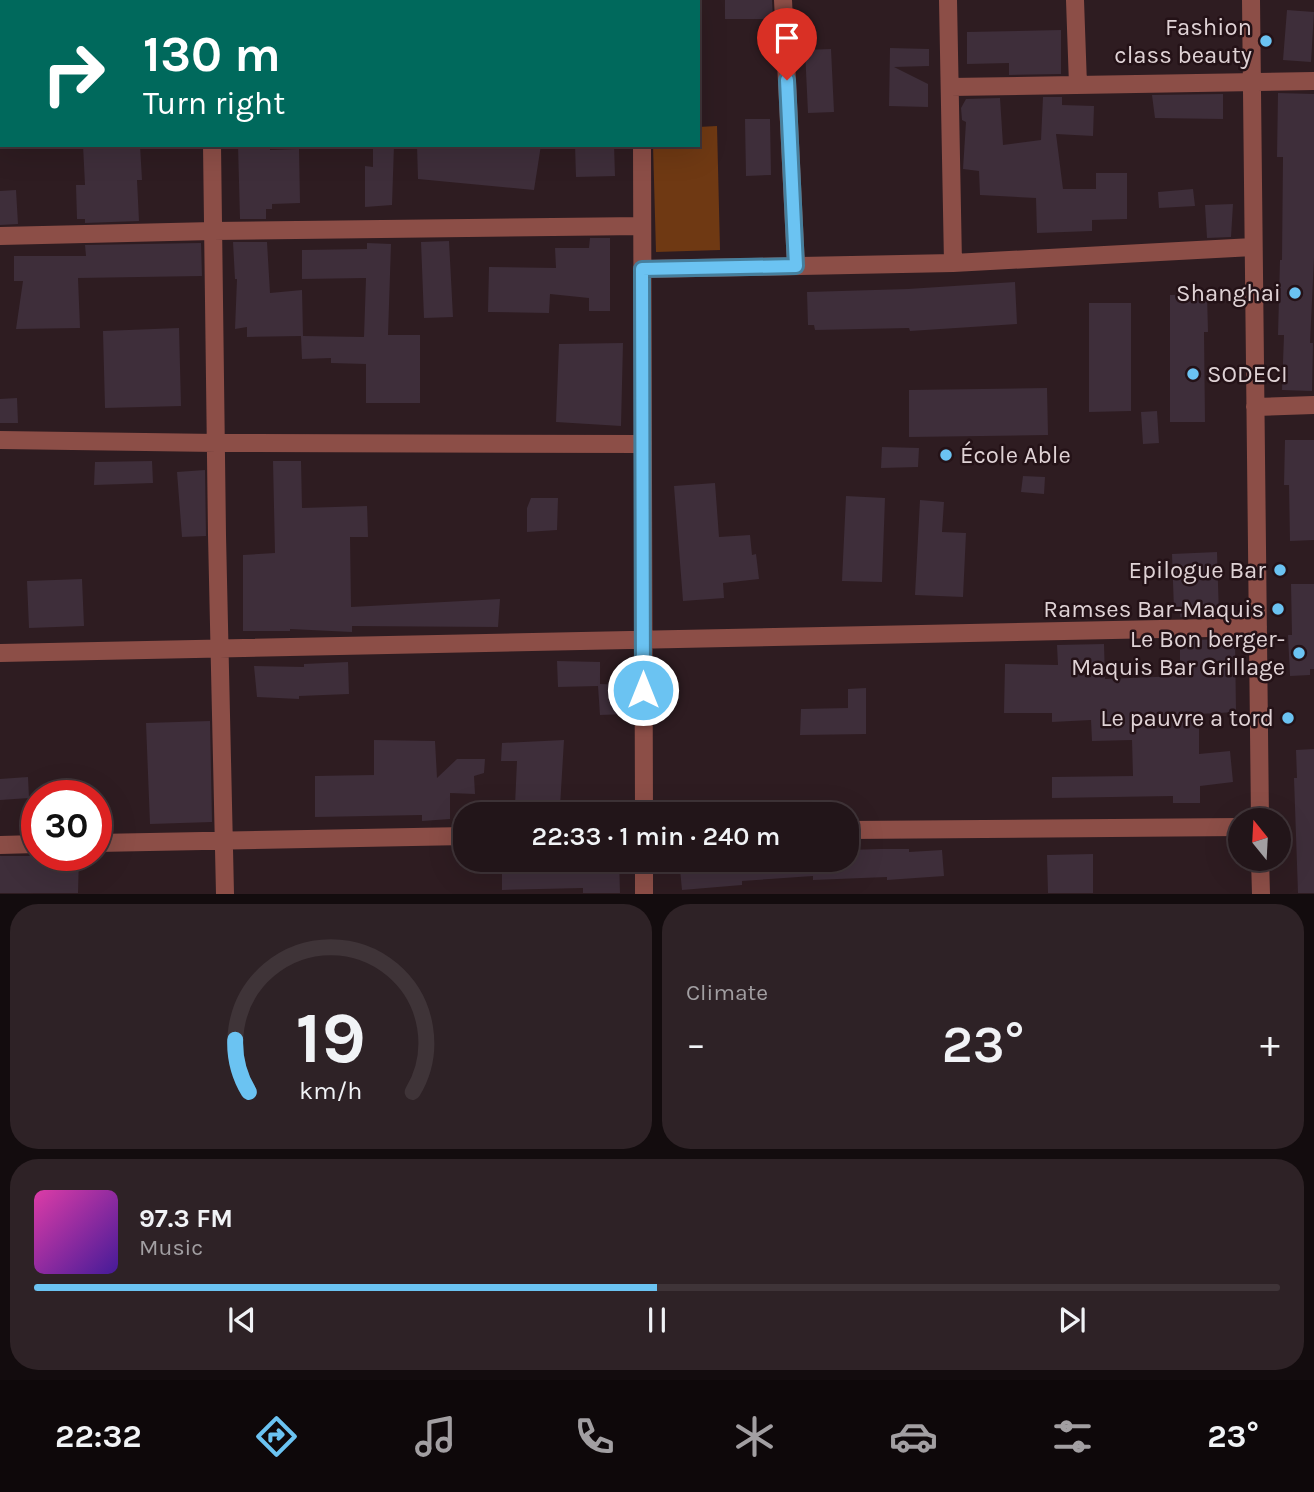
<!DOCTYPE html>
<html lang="en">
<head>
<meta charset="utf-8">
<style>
  body { margin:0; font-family:Karla,sans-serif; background:#2e2226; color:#f1f3f6; height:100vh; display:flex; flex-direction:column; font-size:26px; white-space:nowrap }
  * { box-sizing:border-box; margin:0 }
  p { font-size:23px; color:#a29fa2 }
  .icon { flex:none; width:38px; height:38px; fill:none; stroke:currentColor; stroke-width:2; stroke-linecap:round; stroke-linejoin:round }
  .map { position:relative; height:894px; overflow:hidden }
  .drawer { display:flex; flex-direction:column; gap:10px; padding:10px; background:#130c0e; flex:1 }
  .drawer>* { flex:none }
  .top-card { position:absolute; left:0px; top:0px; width:700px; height:147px; box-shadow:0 7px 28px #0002,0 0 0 2px #3f3438; background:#00695c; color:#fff; overflow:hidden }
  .needle { width:46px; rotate:342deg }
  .fabs { position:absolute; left:1228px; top:808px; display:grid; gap:14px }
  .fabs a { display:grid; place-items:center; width:63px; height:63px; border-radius:50%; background:#221519; box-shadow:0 7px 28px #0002,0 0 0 2px #3f3438; font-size:35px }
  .speed { position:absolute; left:21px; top:780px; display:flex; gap:14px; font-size:35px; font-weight:700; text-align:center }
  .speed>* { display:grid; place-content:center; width:91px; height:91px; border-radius:50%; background:#221519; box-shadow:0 7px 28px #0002,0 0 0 2px #3f3438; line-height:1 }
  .speed .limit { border:10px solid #d22; background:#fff; color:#111 }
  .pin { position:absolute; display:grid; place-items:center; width:60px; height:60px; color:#fff; margin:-72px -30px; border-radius:50% 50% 50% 0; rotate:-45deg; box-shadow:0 0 7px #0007 }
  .pin .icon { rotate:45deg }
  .me { position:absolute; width:77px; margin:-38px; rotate:0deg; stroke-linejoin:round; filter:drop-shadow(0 0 5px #0008) }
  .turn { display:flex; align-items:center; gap:24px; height:147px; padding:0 28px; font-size:32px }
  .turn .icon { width:91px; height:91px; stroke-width:2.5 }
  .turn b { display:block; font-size:49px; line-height:60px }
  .big { font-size:52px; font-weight:600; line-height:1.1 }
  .drawer .card { flex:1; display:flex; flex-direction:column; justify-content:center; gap:10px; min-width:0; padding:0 24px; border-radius:28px; background:#2e2226 }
  .drawer .dial { align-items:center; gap:0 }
  .dial svg { height:182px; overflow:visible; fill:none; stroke:#3f3438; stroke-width:7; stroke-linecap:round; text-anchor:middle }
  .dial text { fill:#f1f3f6; stroke:none }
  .song { display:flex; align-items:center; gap:21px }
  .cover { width:84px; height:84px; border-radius:10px; background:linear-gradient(135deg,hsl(320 70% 55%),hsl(260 70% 35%)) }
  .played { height:7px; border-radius:4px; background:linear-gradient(90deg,#6bc3f2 50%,#3f3438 50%) }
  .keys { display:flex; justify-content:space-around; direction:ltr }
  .heat { display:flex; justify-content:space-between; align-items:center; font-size:38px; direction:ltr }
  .drawer .tiles { flex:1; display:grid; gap:10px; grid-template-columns:1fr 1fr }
  .card:last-child { grid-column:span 2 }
  .trip { position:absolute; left:453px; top:802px; width:406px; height:70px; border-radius:28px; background:#221519; box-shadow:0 7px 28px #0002,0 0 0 2px #3f3438; font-weight:600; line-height:70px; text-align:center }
  .menu { display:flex; height:112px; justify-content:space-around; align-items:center; background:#0e080a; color:#a29fa2 }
  .menu .icon { width:49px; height:49px }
  .menu .current { color:#6bc3f2 }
  .menu b { font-size:32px; color:#f1f3f6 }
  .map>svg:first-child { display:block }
  .green { fill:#6f3913 }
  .building { fill:#3e2e3a }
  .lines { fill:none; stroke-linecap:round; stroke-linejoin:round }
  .minor { stroke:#8c4e47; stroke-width:18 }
  .route-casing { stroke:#467f9d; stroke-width:18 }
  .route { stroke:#6bc3f2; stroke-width:12 }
  .poi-dot { fill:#6bc3f2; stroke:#241217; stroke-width:2.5 }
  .labels { text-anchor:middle; stroke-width:5; stroke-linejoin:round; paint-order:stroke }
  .poi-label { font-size:24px; fill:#dfd2d5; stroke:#241217; text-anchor:end }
</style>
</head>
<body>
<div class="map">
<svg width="1314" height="894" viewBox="0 0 1314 894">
  <rect width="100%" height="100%" fill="#2e1c21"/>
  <path class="green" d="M 717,126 L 720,250 L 656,252 L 653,145 L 698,145 L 698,127 Z"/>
  <path class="building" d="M 725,0 L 772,0 L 773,19 L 725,19 Z
    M 1287,10 L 1314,12 L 1311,62 L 1283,60 Z
    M 1061,30 L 1061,74 L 1009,75 L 1009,63 L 967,64 L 967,32 Z
    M 890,48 L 929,49 L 929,66 L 894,67 L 928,84 L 928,107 L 889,106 Z
    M 831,49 L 834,112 L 808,113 L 805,50 Z
    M 1278,93 L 1314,94 L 1314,258 L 1310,343 L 1313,343 L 1312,391 L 1282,390 L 1284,335 L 1278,335 L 1280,260 L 1282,260 L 1283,157 L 1277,157 Z
    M 1223,94 L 1223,119 L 1155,118 L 1152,95 Z
    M 1043,97 L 1062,97 L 1062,105 L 1094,106 L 1093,136 L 1056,134 L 1063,189 L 1096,189 L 1096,173 L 1127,173 L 1127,219 L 1092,220 L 1092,231 L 1037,233 L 1036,198 L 980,195 L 979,171 L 963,169 L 966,122 L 962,120 L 961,108 L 966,99 L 1000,98 L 1003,145 L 1041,140 Z
    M 745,119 L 770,119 L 771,175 L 746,176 Z
    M 83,145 L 140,145 L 142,180 L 137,180 L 139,221 L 85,223 L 85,219 L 77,219 L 76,185 L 85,185 Z
    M 238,145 L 270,145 L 270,150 L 299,149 L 300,203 L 272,204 L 272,209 L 266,209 L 266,219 L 240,219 Z
    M 373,145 L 394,145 L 392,205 L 365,207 L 365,166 L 373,167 Z
    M 417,145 L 541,145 L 534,190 L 418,179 Z
    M 575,145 L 614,145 L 615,176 L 576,177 Z
    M 1193,189 L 1195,206 L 1159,208 L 1158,192 Z
    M 16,190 L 18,224 L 0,225 L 0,191 Z
    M 1233,204 L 1231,237 L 1207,238 L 1205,205 Z
    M 590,238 L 610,238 L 610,311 L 589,311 L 589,298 L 550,294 L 549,313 L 488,312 L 489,267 L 556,268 L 555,248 L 589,248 Z
    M 449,241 L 453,317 L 424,318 L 421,242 Z
    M 233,242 L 267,242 L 270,293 L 302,290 L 303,336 L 364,337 L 366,278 L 302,279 L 302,250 L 367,249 L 367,243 L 391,244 L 388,335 L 420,335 L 420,403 L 366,403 L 366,364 L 331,363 L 331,358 L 302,359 L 301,336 L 247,337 L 247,327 L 235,329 L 237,279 L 235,279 Z
    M 201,243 L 202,276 L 78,278 L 80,328 L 16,329 L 23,281 L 14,281 L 14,256 L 86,256 L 85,245 Z
    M 1015,282 L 1017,324 L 910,331 L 909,328 L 815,330 L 814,325 L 808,325 L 807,292 L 908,289 Z
    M 1207,294 L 1208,332 L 1204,332 L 1205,422 L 1170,422 L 1170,295 Z
    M 1089,303 L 1131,303 L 1131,411 L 1089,412 Z
    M 179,328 L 181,406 L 105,408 L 103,331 Z
    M 623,343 L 621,426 L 556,422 L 559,344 Z
    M 1047,388 L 1048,435 L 909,437 L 909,390 Z
    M 17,398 L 18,423 L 0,423 L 0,399 Z
    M 1157,411 L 1159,443 L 1143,444 L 1141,412 Z
    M 1285,440 L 1314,440 L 1314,540 L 1290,541 L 1289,485 L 1284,485 Z
    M 882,447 L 919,448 L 918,467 L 881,468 Z
    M 152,461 L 153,483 L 94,485 L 95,462 Z
    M 273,461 L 301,461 L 302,508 L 367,506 L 368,537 L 350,537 L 351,607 L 500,599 L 498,627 L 352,626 L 352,632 L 290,629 L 290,631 L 243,631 L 243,555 L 275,553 Z
    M 205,470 L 206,536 L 182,537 L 177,472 Z
    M 1023,476 L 1045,477 L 1044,494 L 1021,492 Z
    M 715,483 L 719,537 L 750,535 L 752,555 L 756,554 L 759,579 L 723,583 L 724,598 L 683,601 L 674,486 Z
    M 846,496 L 885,498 L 882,582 L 842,581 Z
    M 531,498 L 558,498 L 557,530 L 527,532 L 527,508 Z
    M 920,500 L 944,502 L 942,532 L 966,533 L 963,597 L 915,595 Z
    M 1217,552 L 1219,616 L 1180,617 L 1180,609 L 1174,610 L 1172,554 Z
    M 82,579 L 84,626 L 29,628 L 27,581 Z
    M 1291,584 L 1314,584 L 1314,669 L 1310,669 L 1310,675 L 1290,676 L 1288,635 L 1292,635 Z
    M 1235,639 L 1236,712 L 1199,714 L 1199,754 L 1230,751 L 1233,782 L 1200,786 L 1200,803 L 1173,803 L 1173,796 L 1052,798 L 1052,777 L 1133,776 L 1132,740 L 1092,741 L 1091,720 L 1052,722 L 1052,713 L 1004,713 L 1005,664 L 1058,665 L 1057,645 L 1104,644 L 1105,679 L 1180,676 L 1180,640 Z
    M 557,661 L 600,662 L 600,684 L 626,685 L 626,714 L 600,715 L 598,686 L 558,687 Z
    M 348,662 L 349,694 L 299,696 L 299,699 L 257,697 L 254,666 L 304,667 L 304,664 Z
    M 866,688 L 866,734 L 800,735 L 801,709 L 848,708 L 848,689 Z
    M 210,721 L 212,822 L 150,824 L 146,723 Z
    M 374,740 L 435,741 L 437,778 L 457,759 L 485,759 L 484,773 L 474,776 L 475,794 L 450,793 L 450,819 L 422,821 L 422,815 L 315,817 L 315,776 L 374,775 Z
    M 564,740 L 560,807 L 515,805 L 517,761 L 501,761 L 502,743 Z
    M 1314,749 L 1314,893 L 1298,893 L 1294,778 L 1297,778 L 1296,750 Z
    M 28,777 L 29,798 L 0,800 L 0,779 Z
    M 880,849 L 909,849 L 909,852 L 942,850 L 944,876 L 887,880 L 887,877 L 813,880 L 813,876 L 742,881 L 742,885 L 682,890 L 679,859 L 847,859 L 847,850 Z
    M 1093,854 L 1093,893 L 1048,893 L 1047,855 Z
    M 0,856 L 79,856 L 78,893 L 0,893 Z
    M 502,859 L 619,859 L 620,893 L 583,893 L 583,888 L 502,890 Z"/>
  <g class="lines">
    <path class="minor" d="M 210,0 L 210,2
      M 642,0 L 642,2
      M 783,0 L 796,266
      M 948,0 L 953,263
      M 1075,0 L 1078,85
      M 1251,0 L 1260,821
      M 0,32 L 2,32
      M 950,87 L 1314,81
      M 212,145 L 217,535 L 225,894
      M 642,145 L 644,814
      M 0,236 L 213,231 L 642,226
      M 642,269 L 953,263 L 1253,247
      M 1255,407 L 1314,405
      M 0,440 L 217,443 L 643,444
      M 0,653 L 1258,627
      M 847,830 L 1241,827
      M 96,843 L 466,836
      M 0,845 L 37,844
      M 644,859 L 644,894
      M 1260,859 L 1261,894"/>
  </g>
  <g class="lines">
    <g class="route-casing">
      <path id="route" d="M 643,690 L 642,269 L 796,266 L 787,80"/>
    </g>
    <use href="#route" class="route"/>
  </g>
  <g class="poi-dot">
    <circle cx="1266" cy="41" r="7"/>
    <circle cx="1295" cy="293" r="7"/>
    <circle cx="1193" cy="374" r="7"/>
    <circle cx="946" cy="455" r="7"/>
    <circle cx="1280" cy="570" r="7"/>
    <circle cx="1278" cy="609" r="7"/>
    <circle cx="1299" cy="653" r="7"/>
    <circle cx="1288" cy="718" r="7"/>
  </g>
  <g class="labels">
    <g class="poi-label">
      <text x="1252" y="35">Fashion<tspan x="1252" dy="28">class beauty</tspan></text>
      <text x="1281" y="301">Shanghai</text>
      <text x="1207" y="382" text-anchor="start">SODECI</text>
      <text x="960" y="463" text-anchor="start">École Able</text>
      <text x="1266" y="578">Epilogue Bar</text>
      <text x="1264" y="617">Ramses Bar-Maquis</text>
      <text x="1285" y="647">Le Bon berger-<tspan x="1285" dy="28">Maquis Bar Grillage</tspan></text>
      <text x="1274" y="726">Le pauvre a tord</text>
    </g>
  </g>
</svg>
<div class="fabs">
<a><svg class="needle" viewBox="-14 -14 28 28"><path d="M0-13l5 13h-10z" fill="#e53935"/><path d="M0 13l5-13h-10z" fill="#a29fa2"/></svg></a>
</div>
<div class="speed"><div class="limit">30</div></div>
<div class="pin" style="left:787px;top:80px;background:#d93025"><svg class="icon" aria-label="arrive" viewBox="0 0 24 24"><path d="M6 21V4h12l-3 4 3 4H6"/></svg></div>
<svg class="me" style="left:643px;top:690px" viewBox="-20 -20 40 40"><circle r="17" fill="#6bc3f2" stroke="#fff" stroke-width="3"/><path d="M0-11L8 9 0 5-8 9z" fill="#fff"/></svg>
<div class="trip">22:33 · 1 min · 240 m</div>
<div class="top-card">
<div class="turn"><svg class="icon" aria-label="right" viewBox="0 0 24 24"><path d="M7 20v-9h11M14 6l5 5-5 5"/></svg><div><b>130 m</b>Turn right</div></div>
</div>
</div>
<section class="drawer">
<div class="tiles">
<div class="card dial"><svg viewBox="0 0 100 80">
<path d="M14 69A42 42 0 1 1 86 69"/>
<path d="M14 69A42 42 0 0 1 8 46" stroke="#6bc3f2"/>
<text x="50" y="56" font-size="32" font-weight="700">19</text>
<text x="50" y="72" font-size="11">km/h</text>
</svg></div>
<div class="card"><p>Climate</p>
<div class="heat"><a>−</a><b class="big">23°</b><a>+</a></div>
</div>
<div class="card">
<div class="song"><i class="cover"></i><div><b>97.3 FM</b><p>Music</p></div></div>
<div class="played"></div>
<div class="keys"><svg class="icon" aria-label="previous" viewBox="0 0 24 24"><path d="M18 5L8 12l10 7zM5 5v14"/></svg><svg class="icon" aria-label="pause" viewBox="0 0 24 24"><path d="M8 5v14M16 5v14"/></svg><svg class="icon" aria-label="next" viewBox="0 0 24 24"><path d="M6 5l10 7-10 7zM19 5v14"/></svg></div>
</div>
</div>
</section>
<nav class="menu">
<b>22:32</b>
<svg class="icon current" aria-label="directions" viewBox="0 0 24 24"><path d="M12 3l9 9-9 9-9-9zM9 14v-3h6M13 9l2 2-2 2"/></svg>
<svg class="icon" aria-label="music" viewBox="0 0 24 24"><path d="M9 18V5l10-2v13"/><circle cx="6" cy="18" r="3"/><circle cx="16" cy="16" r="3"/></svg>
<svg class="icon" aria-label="phone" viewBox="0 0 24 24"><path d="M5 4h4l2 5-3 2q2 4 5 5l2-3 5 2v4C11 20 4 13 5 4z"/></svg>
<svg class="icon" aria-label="climate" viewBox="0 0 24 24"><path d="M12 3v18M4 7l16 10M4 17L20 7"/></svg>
<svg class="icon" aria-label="car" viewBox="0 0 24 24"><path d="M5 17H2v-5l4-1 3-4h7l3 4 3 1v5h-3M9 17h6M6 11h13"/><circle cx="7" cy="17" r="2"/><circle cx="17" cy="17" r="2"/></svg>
<svg class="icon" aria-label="filters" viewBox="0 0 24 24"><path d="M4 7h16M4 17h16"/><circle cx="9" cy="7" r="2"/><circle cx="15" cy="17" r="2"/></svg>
<b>23°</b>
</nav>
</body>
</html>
